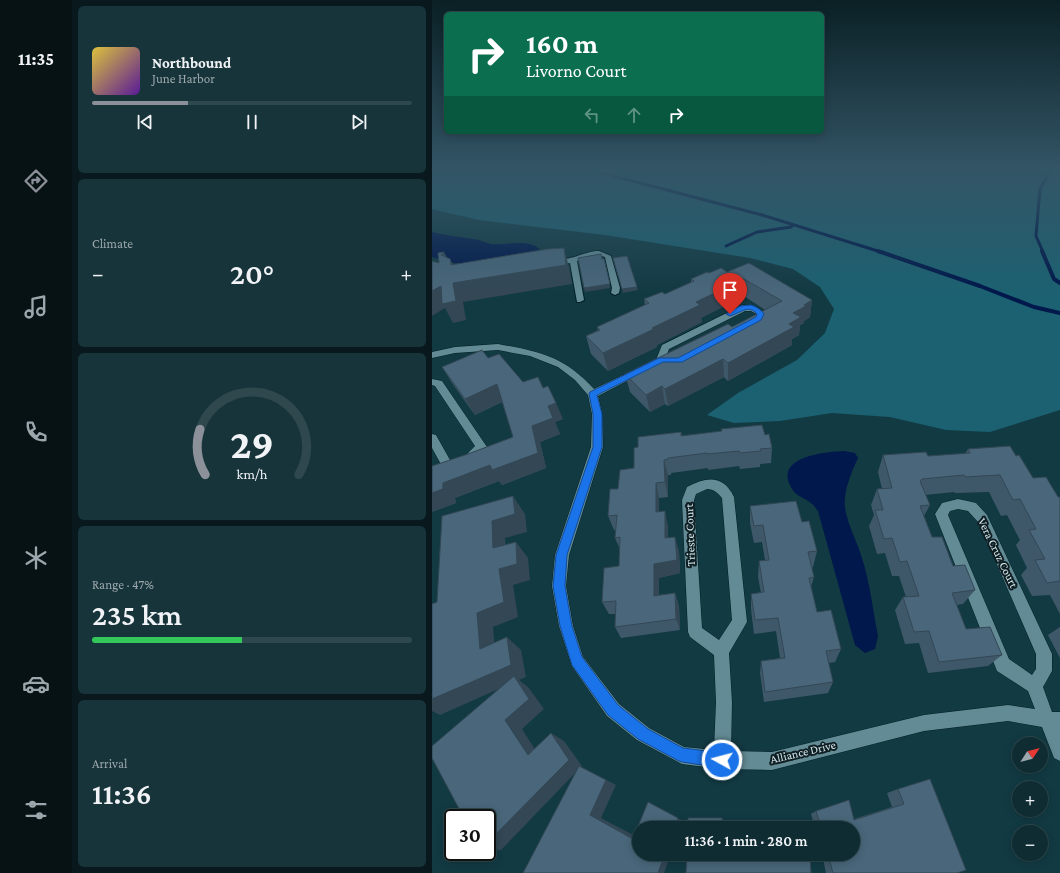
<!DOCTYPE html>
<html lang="en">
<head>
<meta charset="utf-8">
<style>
  body { margin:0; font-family:"Crimson Pro",serif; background:#17343a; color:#f1f3f6; height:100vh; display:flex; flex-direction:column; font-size:15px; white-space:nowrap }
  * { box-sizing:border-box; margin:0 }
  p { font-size:13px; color:#9ba7ac }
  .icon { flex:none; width:22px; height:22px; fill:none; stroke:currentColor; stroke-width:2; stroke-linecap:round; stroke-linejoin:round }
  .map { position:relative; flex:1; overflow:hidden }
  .side { display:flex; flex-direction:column; gap:6px; padding:6px; background:#08181c; width:360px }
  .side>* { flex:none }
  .top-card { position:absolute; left:12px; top:12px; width:380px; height:122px; border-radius:6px; box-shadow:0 2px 10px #0003,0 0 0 1px #2e484d; background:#0b6e4f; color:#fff; overflow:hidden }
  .needle { width:26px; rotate:54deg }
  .buttons { position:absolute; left:580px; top:737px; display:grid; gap:8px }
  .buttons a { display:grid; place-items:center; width:36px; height:36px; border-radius:50%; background:#0e2c32; box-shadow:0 2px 10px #0003,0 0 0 1px #2e484d; font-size:20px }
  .speed { position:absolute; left:12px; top:809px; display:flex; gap:8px; font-size:20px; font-weight:700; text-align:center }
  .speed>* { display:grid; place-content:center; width:52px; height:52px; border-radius:50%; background:#0e2c32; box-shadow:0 2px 10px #0003,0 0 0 1px #2e484d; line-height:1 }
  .speed .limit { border:2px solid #111; border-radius:6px; background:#fff; color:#111 }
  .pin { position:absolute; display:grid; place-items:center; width:34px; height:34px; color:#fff; margin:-41px -17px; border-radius:50% 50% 50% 0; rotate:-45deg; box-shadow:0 0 4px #0007 }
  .pin .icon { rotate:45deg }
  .me { position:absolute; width:44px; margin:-22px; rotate:277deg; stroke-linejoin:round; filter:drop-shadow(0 0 3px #0008) }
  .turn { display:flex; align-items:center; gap:14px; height:84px; padding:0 16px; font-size:18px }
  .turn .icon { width:52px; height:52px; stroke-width:2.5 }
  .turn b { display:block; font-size:28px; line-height:34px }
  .lanes { display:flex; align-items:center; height:38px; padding:0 16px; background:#0003; justify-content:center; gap:20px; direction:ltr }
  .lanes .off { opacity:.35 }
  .big { font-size:30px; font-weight:600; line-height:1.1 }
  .side .tile { flex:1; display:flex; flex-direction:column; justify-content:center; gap:6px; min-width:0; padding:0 14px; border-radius:6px; background:#17343a }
  .side .dial { align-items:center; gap:0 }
  .dial svg { height:104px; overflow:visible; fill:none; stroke:#2e484d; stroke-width:7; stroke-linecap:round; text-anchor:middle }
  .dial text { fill:#f1f3f6; stroke:none }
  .song { display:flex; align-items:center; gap:12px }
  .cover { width:48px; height:48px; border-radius:6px; background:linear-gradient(135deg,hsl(50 70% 55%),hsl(270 70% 35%)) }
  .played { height:4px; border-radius:2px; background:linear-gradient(90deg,#8c9099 30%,#2e484d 30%) }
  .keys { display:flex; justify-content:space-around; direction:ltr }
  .heat { display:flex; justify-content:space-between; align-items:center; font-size:22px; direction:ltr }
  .charge { height:6px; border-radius:3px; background:linear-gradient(90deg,#34c759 47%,#2e484d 0) }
  .trip { position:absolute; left:200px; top:821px; width:228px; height:40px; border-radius:20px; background:#0e2c32; box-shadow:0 2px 10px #0003,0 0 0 1px #2e484d; font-weight:600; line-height:40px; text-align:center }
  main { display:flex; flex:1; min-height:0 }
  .tabs { display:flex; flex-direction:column; width:72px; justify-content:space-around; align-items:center; background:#061214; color:#9ba7ac }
  .tabs .icon { width:28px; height:28px }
  .tabs .selected { color:#8c9099 }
  .tabs b { font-size:18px; color:#f1f3f6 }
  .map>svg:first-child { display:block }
  .green { fill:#1c6171 }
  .water { fill:#00184b }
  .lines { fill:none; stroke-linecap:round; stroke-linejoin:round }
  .stream-far1 { stroke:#00184b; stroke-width:3 }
  .stream { stroke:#00184b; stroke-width:4 }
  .service-casing { stroke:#022026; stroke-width:2 }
  .minor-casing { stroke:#022026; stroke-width:1 }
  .service { fill:#638b95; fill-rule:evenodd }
  .minor { fill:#638b95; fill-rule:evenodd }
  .wall { fill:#3f5869 }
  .shaded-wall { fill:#334755 }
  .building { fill:#49667a; stroke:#334755 }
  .route { fill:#1a73e8; stroke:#114b97 }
  .labels { text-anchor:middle; stroke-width:4; stroke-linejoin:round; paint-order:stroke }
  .near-street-label { font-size:12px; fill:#d4e8ee; stroke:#0e1e22 }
</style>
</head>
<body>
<main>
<nav class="tabs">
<b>11:35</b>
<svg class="icon selected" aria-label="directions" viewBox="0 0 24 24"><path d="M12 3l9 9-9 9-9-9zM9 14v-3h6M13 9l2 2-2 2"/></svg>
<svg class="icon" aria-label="music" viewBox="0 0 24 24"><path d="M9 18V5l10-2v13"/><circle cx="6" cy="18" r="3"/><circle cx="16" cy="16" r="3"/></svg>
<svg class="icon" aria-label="phone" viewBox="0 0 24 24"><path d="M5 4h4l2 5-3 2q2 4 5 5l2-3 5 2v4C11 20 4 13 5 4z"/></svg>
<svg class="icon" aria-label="climate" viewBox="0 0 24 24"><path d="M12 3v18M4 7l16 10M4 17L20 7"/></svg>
<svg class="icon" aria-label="car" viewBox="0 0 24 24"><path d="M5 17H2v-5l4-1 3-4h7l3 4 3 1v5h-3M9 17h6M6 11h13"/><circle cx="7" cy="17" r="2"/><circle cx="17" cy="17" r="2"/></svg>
<svg class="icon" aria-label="filters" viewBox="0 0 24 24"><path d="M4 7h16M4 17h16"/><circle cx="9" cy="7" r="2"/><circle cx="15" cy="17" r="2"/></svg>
</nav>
<section class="side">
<div class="tile">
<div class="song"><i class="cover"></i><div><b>Northbound</b><p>June Harbor</p></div></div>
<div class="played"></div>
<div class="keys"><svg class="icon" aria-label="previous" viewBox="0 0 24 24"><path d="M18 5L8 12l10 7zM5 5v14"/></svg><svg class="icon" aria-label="pause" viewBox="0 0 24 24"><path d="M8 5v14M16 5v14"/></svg><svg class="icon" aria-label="next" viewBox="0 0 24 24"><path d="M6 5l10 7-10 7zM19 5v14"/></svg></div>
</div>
<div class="tile"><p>Climate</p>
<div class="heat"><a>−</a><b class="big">20°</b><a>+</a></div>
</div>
<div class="tile dial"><svg viewBox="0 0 100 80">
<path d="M14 69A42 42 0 1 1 86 69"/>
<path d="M14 69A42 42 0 0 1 10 34" stroke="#8c9099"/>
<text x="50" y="56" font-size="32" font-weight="700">29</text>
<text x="50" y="72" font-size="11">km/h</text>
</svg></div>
<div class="tile"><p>Range · 47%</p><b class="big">235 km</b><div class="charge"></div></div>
<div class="tile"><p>Arrival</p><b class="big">11:36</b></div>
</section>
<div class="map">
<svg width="628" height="873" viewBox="0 0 628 873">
  <rect width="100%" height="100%" fill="#123a43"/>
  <path class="green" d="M 0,171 L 628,171 L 628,410 L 558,432 L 514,430 L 458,417 L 400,413 L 348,421 L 302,423 L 275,415 L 306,393 L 365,360 L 393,333 L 402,309 L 388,287 L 361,269 L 318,258 L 173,235 L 47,220 L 0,209 Z"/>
  <path class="water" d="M 0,232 C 15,236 31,237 47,240 C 51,241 54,243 59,244 C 70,246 103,237 109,252 L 36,265 L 22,263 L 0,257 Z
    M 412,451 L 423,453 L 426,458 C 419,473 411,492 413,508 C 416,526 425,541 430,558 C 438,583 441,611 446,636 L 443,649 L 433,653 L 423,645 L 386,511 C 384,509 382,505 380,504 C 374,498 365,497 360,489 C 340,457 392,452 412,451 Z"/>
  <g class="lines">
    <path class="stream-far1" d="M 163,171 L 330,215 L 449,252
      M 294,246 L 325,232 L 359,227 L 361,225
      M 611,252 L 604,236 L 608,189 L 618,171"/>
    <path class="stream" d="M 446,251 L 548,286 L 602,307 L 628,313
      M 610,251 L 622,279 L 628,283"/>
    <g class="service-casing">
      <path id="service" d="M 167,251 L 179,256 L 188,288 L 187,293 L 183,295 L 179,293 L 180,288 L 173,257 C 163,253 154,256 145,261 L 152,300 L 148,302 L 145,302 L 138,263 L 122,265 L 119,263 C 124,259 131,260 138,258 C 148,256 156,251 167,251 Z"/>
    </g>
    <g class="minor-casing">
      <path id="minor" d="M 311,305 C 320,306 327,307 333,314 L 330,321 L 320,325 L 317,324 L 316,322 L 323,317 L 325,314 L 319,311 L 313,311 L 237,349 L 232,362 L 226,362 L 224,360 L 230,345 Z
        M 66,344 C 109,352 131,356 162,389 L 204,369 L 210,369 L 212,371 L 210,373 L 166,396 L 170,414 L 171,447 L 137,555 L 134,586 L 141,626 L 151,657 L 187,704 L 217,728 L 252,747 L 282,750 L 284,702 L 282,655 L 258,637 L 256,632 L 250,500 L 255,487 C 274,477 291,474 302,497 L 315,622 L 297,653 L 300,702 L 299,751 L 340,752 L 492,715 L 576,705 L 603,709 L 596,691 L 565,671 L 503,514 L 510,503 L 526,499 L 540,502 L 544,503 L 555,515 L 620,654 L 620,671 L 611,687 L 620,712 L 628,712 L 628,761 L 622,758 L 610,727 L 576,721 L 492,731 L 340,770 L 290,769 L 250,764 L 205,740 L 175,716 L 140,666 L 127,626 L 120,586 L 123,555 L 159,447 L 160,414 L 156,395 L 143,380 L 126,367 L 98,356 L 66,350 L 23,353 L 0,358 L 0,352 L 23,347 ZM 275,489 C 282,489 286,493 290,498 L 300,620 L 287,640 L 270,628 L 262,500 L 264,494 ZM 526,509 L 536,511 L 547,523 L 604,654 L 604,669 L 600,675 L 577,659 L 516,515 L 518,511 Z
        M 0,379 L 10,381 L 55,447 L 41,462 L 15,470 L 11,468 L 0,448 L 0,434 L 4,435 L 18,460 L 33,456 L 43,446 L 3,386 L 0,385 Z"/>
    </g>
    <use href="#service" class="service"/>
    <use href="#minor" class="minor"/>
  </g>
  <path class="wall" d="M 295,272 L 380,300 L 378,317 L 372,321 L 372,323 L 368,325 L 367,335 L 360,339 L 360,345 L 296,381 L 292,377 L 236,406 L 233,404 L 218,412 L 198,392 L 193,374 L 300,327 L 333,310 L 312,296 L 269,318 L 270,322 L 225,345 L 225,347 L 176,371 L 159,354 L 154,336 L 166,330 L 165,327 L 213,305 L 212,299 L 233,294 L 259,282 L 259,279 L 277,273 Z
    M 56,358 L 91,382 L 111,388 L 131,419 L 123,422 L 128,434 L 108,442 L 114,468 L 70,485 L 67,481 L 23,498 L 24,503 L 0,512 L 36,454 L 81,437 L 70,402 L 43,415 L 20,383 L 10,367 Z
    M 249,432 L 250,436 L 333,435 L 340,448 L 339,463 L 328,464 L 328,467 L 308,469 L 307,466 L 276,470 L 276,468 L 239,473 L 239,475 L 236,475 L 236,497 L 227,498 L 227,512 L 236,526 L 236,538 L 247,551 L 248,573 L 227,578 L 227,595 L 243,593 L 247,606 L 248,630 L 189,638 L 183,627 L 183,614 L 177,614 L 170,602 L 187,566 L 187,547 L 183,538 L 184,530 L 182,530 L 176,516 L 186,489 L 202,468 L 206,447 Z
    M 536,449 L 584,456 L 601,478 L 626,497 L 628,497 L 628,614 L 618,595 L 600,596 L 589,575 L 595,568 L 584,545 L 588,540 L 575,515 L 569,516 L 557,492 L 523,493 L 522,492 L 493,495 L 498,505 L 492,516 L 500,537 L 521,566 L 543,590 L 531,604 L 525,605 L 534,629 L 570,655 L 556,666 L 496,673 L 487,643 L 473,644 L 463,610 L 471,597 L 474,597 L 467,576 L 460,576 L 453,553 L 445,554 L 437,526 L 442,515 L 439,505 L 445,489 L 450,489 L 446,472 L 451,455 L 496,456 L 533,454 Z
    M 318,506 L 370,522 L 385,551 L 381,567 L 380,568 L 382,577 L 379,587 L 385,612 L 409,649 L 403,662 L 397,663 L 401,682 L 396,693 L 332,702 L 328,673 L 329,661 L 348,658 L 344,631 L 322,634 L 319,609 L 319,594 L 329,593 L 326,577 L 327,561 L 333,560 L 330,542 L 322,543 L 318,523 Z
    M 628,627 L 628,658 L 616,635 Z
    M 466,789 L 525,873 L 394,873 L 390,854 L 421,854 L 421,828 L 383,828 L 379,814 L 384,811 L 422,819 L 460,807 L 455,793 Z
    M 339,821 L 376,828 L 338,828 L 337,824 Z
    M 338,854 L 378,854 L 254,873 L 292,860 L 339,859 Z"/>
  <path class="shaded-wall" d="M 132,248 L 137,267 L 140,284 L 31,302 L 34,320 L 21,323 L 13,308 L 0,316 L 0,291 L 9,286 L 21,283 L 18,259 L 28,277 Z
    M 12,252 L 22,270 L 9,255 Z
    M 173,263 L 178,288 L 153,292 L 152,288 Z
    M 312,279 L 312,296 L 269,318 L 270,322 L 225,345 L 225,347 L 176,371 L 171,353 L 220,328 L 264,302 Z
    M 205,287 L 206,290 L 191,293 L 190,289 Z
    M 380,300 L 378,317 L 372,321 L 372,323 L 368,325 L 367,335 L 360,339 L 360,345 L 296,381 L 296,363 L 357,324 L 361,313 L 372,305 Z
    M 291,359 L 292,377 L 236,406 L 233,389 Z
    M 65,384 L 73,400 L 43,415 L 33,399 Z
    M 230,386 L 233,404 L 218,412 L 214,395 Z
    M 124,403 L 131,419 L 123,422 L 128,434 L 108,442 L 114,468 L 70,485 L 67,481 L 23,498 L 24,503 L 0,512 L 0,493 L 11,483 L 100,426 L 116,406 Z
    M 232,460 L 236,475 L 236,497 L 233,482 Z
    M 224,483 L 227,498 L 227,527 L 224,512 Z
    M 81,496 L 93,514 L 95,532 L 73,538 L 75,565 L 61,548 L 60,521 Z
    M 233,511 L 236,526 L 236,552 L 233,538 Z
    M 243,537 L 247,551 L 248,573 L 227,578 L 227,608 L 222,596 L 222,564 Z
    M 84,542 L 96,558 L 98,580 L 81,585 L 86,617 L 61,627 L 64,661 L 48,649 L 45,613 L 67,569 Z
    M 243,593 L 247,606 L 248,630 L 244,619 Z
    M 75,637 L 89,650 L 94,677 L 87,680 L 96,687 L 112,709 L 90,729 L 111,762 L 96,755 L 73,720 L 85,681 L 8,715 L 0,711 L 0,699 Z
    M 119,733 L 132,741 L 150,766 L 149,767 L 184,785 L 169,818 L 207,838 L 201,839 L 158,815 L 149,767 L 69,850 L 55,850 L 55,843 Z
    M 216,802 L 251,821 L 249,828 L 243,828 Z
    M 290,818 L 292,820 L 292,828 L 290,828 Z
    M 233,854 L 239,854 L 232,873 L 226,873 Z
    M 290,854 L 292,854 L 292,860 L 290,861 Z"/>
  <path class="building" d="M 132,248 L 134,265 L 21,283 L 24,301 L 10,304 L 9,286 L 0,291 L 0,261 L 7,263 L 6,253 L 12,252 L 9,255 L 18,259 L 19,265 L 116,249 Z
    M 169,254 L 170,259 L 172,259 L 178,284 L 152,288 L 146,258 Z
    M 195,256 L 205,287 L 190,289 L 181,258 Z
    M 317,263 L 380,300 L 372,305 L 374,306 L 361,313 L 369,317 L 357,324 L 362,327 L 296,363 L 291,359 L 233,389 L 230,386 L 214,395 L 193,374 L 296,324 L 300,327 L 350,301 L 312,279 L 264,302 L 268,305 L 220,328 L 222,329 L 171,353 L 154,336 L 168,330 L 165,327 L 217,303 L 212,299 L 230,292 L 233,294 L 262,281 L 259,279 L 275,272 L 277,273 L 289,268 L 295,272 Z
    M 50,350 L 56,358 L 67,354 L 91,382 L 106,377 L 111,388 L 116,386 L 124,403 L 116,406 L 121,418 L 100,426 L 106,453 L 60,470 L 58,465 L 11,483 L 11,489 L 0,493 L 0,466 L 36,454 L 81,437 L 65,384 L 33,399 L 10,367 Z
    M 330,425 L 333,435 L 337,434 L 340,448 L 328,449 L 329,451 L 308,453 L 307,451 L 275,454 L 275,453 L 236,458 L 236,459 L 232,460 L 233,482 L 224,483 L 224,512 L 233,511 L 233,538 L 243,537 L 245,560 L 222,564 L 222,596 L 243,593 L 244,619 L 183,627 L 184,601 L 170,602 L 172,568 L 187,566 L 188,537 L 183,538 L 185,515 L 176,516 L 178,489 L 186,489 L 188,470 L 202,468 L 202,448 L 206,447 L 206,437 L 249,432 L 249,436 L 290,431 L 289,429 Z
    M 578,446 L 584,456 L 587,455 L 601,478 L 614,477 L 626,497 L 628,497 L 628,581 L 615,583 L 603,560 L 613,559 L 597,530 L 604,529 L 588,499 L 581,500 L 568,475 L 533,477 L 532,475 L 490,479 L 488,481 L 498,505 L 488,506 L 500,537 L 510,537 L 521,566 L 533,565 L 543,590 L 520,593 L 534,629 L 558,627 L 570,655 L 507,662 L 497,631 L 482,632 L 471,597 L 487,596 L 475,561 L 468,562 L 460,538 L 452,539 L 443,510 L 451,510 L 445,489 L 460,488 L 451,455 L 494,452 L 496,456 L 538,453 L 536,449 Z
    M 81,496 L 83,514 L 60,521 L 61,548 L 84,542 L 85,564 L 67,569 L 72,602 L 45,613 L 48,649 L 75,637 L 79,665 L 0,699 L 0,604 L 5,602 L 10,516 Z
    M 364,501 L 370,522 L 377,521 L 385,551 L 376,552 L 382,577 L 377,578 L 385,612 L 399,610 L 409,649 L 394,651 L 401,682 L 333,692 L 329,661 L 353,658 L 346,618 L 323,620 L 319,594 L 332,592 L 327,561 L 337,560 L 331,525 L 322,526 L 318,506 Z
    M 82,676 L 97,699 L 73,720 L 96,755 L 119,733 L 137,760 L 55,843 L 55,818 L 32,818 L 0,758 L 0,746 Z
    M 147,766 L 174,780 L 158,815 L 201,839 L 216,802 L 246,818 L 243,828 L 207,828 L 207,854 L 233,854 L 226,873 L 91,873 Z
    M 498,779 L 534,870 L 525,873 L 401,873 L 396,854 L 421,854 L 421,828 L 389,828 L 384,811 L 417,800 L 422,820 L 472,804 L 466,789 Z
    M 256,818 L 290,818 L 290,828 L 256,828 Z
    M 339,821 L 375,821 L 376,828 L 339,828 Z
    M 255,854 L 290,854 L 290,861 L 341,860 L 340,854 L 378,854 L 379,873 L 254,873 Z"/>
  <linearGradient id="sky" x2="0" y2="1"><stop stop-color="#0a2025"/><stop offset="0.58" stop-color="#356"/><stop offset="1" stop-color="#356" stop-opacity="0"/></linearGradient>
  <rect width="628" height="293" fill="url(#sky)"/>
  <path class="route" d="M 319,305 C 325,307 328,309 332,314 L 329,320 L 250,362 L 231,362 L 165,395 L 170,414 L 170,447 L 135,555 L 133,586 L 140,626 L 150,657 L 186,705 L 216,729 L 251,748 L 290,753 L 295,755 L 297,760 L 295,765 L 290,768 L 250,762 L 245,760 L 206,739 L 176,715 L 140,665 L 128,626 L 121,586 L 124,555 L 161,447 L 161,414 L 157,394 L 158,392 L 227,358 L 246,358 L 324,317 L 325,314 C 317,304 308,313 298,316 L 294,314 L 308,306 Z"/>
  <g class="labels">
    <g class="near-street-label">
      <text transform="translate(258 535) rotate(-92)" y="4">Trieste Court</text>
      <text transform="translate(566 553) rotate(64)" y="4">Vera Cruz Court</text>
      <text transform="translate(371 752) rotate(-13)" y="4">Alliance Drive</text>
    </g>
  </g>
</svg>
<div class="buttons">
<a><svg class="needle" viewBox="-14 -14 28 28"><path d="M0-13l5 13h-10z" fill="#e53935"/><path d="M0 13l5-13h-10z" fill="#9ba7ac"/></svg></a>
<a>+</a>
<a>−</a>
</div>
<div class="speed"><div class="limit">30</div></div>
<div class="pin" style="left:298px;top:314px;background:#d93025"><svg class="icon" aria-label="arrive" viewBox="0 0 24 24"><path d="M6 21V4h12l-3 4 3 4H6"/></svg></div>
<svg class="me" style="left:290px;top:760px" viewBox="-20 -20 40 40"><circle r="17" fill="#1a73e8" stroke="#fff" stroke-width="3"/><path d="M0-11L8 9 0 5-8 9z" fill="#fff"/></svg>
<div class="trip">11:36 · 1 min · 280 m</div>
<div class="top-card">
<div class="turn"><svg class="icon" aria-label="right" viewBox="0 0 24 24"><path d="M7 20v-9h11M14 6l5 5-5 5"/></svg><div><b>160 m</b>Livorno Court</div></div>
<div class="lanes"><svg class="icon off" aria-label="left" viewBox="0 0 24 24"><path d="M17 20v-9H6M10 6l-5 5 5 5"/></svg><svg class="icon off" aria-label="ahead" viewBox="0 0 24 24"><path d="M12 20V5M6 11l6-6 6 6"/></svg><svg class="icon" aria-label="right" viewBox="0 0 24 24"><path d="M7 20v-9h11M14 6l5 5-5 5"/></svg></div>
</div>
</div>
</main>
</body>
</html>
